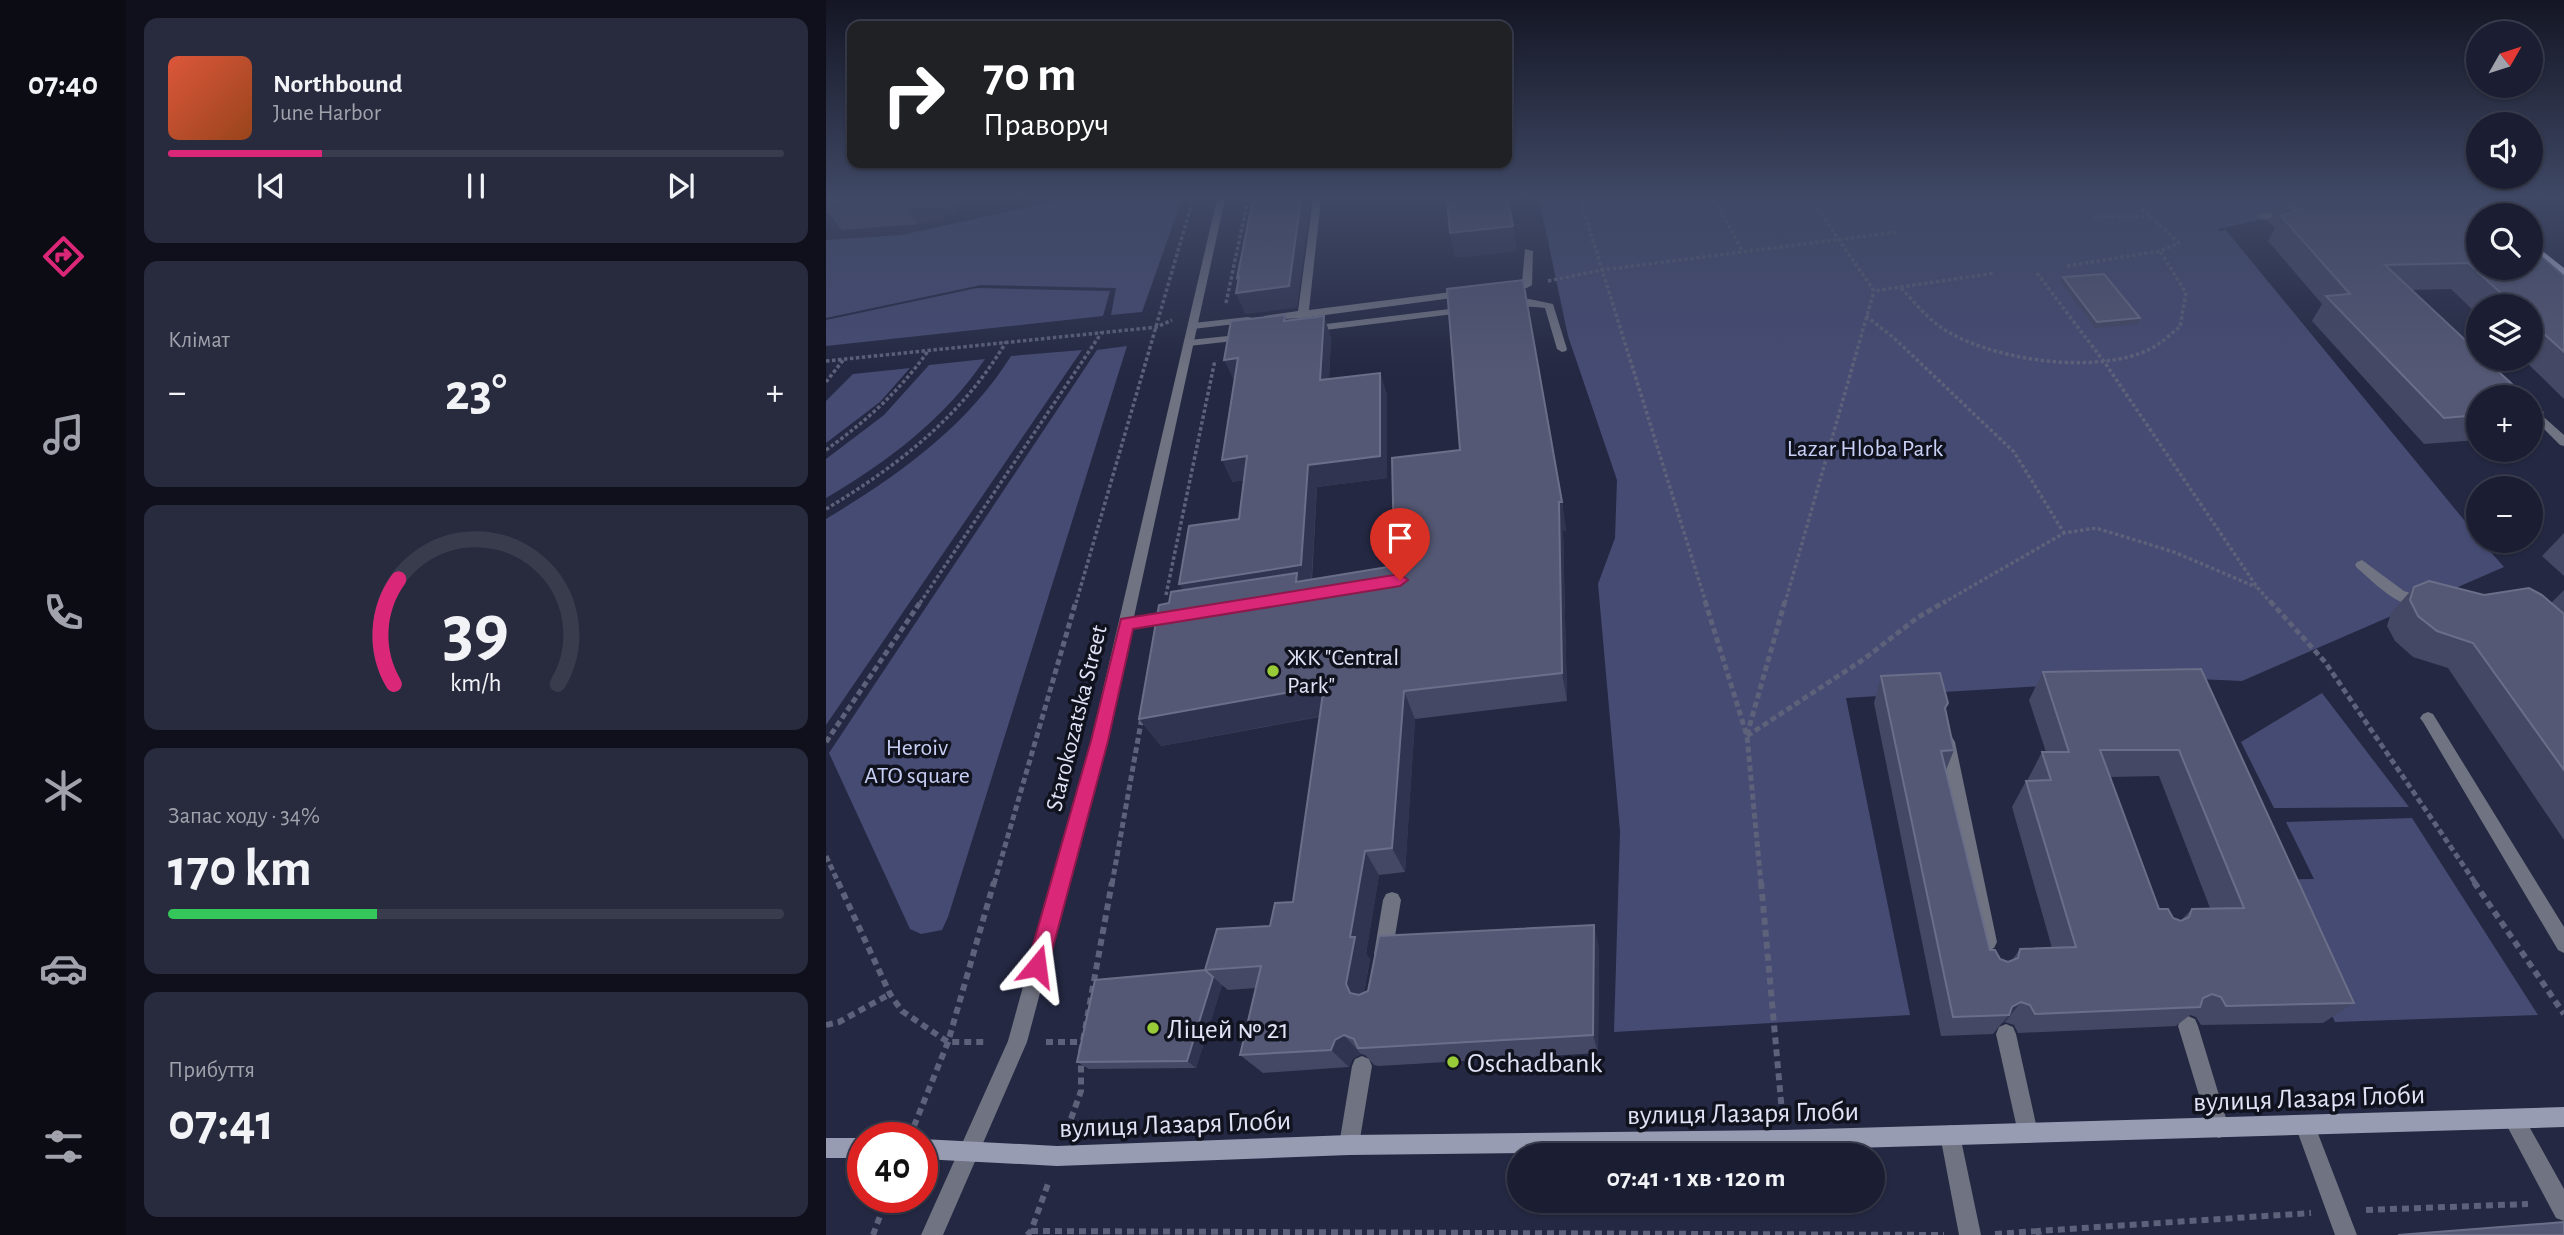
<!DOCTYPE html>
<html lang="uk">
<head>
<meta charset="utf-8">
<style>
  body { margin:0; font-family:"Alegreya Sans",sans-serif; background:#282b3e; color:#f1f3f6; height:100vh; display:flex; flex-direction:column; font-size:26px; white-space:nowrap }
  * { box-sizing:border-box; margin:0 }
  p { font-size:23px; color:#a0a2ac }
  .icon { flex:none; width:38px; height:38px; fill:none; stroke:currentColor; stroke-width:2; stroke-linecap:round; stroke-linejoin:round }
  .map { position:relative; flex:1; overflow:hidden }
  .panel { display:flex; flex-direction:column; gap:18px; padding:18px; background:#0f101c; width:700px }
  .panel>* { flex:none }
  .hud { position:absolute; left:21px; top:21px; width:665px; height:147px; border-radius:14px; box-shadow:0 2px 5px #0004,0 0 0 2px #393c4d; background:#202124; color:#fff; overflow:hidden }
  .needle { width:46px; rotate:51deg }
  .fabs { position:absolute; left:1640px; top:21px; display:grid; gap:14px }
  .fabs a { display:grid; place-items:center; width:77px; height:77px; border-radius:50%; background:#1b1e32; box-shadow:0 2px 5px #0004,0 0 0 2px #393c4d; font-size:35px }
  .speed { position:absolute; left:21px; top:1122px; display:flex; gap:14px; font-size:35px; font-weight:700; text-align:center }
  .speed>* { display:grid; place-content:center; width:91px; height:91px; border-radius:50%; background:#1b1e32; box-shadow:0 2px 5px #0004,0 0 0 2px #393c4d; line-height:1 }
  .speed .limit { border:10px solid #d22; background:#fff; color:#111 }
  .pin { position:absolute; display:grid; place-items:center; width:60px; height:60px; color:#fff; margin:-72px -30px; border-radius:50% 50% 50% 0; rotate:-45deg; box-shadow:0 0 7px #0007 }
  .pin .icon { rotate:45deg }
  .me { position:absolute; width:77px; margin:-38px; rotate:16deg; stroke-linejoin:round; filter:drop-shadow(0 0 5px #0008) }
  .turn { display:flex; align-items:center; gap:24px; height:147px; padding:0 21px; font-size:32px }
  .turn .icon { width:91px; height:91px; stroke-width:2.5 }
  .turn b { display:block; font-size:49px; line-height:60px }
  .big { font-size:52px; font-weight:600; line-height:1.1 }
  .panel .widget { flex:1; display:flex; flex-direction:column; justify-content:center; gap:10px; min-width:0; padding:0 24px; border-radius:14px; background:#282b3e }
  .panel .dial { align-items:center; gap:0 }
  .dial svg { height:182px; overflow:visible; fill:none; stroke:#393c4d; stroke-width:7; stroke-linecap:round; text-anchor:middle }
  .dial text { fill:#f1f3f6; stroke:none }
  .song { display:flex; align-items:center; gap:21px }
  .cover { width:84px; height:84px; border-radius:10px; background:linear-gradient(135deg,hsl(10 70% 55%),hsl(20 70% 35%)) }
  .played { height:7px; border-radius:4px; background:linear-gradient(90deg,#db2777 25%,#393c4d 25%) }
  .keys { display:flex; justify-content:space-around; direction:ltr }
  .heat { display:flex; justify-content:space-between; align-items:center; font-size:38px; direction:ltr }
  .charge { height:10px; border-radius:5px; background:linear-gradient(90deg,#34c759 34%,#393c4d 0) }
  .trip { position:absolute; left:681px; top:1143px; width:378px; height:70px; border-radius:35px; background:#1b1e32; box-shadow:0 2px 5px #0004,0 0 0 2px #393c4d; font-weight:600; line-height:70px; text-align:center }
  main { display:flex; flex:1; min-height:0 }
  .tab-bar { display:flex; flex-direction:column; width:126px; justify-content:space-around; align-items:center; background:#0b0c14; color:#a0a2ac }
  .tab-bar .icon { width:49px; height:49px }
  .tab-bar .on { color:#db2777 }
  .tab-bar b { font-size:32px; color:#f1f3f6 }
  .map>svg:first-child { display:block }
  .green { fill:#464b73 }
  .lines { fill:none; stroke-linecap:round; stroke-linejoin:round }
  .path-far2 { stroke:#5d6179; stroke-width:3.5; stroke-dasharray:3.5 2.5; stroke-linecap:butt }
  .path-far1 { stroke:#5d6179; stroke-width:5; stroke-dasharray:6 3.5; stroke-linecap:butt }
  .path { stroke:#5d6179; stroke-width:6; stroke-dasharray:7 5; stroke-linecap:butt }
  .service { fill:#707381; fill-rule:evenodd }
  .minor { fill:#707381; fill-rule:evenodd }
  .tertiary { fill:#707381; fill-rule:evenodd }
  .secondary { fill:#989cb3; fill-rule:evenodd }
  .primary { fill:#b6bcda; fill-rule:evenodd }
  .wall { fill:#444864; fill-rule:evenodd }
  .shaded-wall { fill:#303450 }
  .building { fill:#545874; stroke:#6a6e88; stroke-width:2; fill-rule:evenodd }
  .route { fill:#db2777; stroke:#8e194d; stroke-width:2 }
  .poi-dot { fill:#98cb37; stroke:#10121e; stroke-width:2.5 }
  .labels { text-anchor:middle; stroke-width:7; stroke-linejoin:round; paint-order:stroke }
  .park-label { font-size:24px; fill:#c9d0f5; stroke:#10121e }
  .poi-label { font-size:24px; fill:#dfe3f5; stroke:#10121e; text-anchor:start }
  .street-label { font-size:24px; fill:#dfe3f5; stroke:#10121e }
  .near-poi-label { font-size:28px; fill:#dfe3f5; stroke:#10121e; text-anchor:start }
  .near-street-label { font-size:28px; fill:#dfe3f5; stroke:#10121e }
</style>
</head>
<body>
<main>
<nav class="tab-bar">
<b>07:40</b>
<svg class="icon on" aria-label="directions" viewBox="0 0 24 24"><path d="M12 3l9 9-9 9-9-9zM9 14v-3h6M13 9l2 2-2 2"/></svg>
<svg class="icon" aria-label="music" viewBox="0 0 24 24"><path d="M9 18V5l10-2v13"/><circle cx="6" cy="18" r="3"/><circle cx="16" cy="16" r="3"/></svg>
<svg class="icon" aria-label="phone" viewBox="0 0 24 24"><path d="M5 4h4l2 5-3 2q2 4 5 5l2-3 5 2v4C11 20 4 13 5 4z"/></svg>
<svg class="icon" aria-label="climate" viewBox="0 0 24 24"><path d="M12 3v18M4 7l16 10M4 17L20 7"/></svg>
<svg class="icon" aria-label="car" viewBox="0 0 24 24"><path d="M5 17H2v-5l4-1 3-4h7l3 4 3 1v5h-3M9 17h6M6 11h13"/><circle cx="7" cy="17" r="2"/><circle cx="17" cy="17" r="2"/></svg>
<svg class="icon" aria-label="filters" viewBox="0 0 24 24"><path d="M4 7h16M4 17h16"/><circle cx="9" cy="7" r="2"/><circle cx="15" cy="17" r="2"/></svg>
</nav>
<section class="panel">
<div class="widget">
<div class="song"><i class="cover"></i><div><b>Northbound</b><p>June Harbor</p></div></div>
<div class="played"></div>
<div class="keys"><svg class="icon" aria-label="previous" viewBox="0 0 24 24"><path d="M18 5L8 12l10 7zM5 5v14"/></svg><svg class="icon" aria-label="pause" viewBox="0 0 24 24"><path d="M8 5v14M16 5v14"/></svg><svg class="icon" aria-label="next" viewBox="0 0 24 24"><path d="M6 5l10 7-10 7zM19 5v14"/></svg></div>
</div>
<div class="widget"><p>Клімат</p>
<div class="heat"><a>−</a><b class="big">23°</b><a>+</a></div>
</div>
<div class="widget dial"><svg viewBox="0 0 100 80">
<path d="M14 69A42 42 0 1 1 86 69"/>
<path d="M14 69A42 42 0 0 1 16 23" stroke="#db2777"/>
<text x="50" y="56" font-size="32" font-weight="700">39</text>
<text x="50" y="72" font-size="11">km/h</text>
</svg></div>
<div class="widget"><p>Запас ходу · 34%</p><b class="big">170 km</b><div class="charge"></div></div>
<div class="widget"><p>Прибуття</p><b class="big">07:41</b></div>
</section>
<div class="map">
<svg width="1738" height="1235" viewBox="0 0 1738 1235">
  <rect width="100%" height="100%" fill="#242842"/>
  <path class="green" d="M 230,199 L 356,199 L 316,312 L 285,315 L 290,288 L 155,285 L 0,318 L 0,240 L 75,235 L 227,202 Z
    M 713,199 L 1607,199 L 1496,223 L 1433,220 L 1392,229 L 1394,232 L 1399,229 L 1652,537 L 1652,541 L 1655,541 L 1678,567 L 1416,681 L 1349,678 L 1020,698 L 1084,1015 L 788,1032 L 794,831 L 772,584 L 789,538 L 791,480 L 742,336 Z
    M 151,288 L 284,291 L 277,316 L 0,346 L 0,320 Z
    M 301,346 L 122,917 L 116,930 L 95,934 L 84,929 L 3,753 L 271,350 Z
    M 256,350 L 0,725 L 0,519 C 71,476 140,428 185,356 Z
    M 159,359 C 119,419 61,462 0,498 L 0,459 L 58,415 L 103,365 Z
    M 84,368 L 54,402 L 0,443 L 0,401 L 27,374 Z
    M 1496,693 L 1583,807 L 1448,808 L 1415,742 Z
    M 1586,818 L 1712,1015 L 1509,1022 L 1443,880 L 1488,879 L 1460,822 Z"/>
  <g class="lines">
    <path class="path-far2" d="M 754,199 L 880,603
      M 888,199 L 917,252
      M 985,199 L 1048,291 L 1169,273
      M 892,206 L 947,199
      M 1267,216 L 1326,217
      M 1241,266 L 1334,251 L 1353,243 L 1305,199
      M 1211,273 L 1279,363 L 1431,587 L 1445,603
      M 722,281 L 776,270 L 1071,232
      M 1075,288 C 1087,300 1099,316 1113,326 C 1160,360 1271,376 1324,349 C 1335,344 1344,334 1354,327 L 1360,293 L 1334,251
      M 400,303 L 422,199
      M 1040,316 L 1068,338 L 1188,452 L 1238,533
      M 0,361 L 331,327 L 346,320
      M 0,382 L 18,359
      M 0,450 C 39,422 74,391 102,351
      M 0,509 C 73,465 136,416 180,342
      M 340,595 L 389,360
      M 94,603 L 276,332
      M 250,603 L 367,199
      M 959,603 L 1048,291
      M 1117,603 L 1238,533 L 1270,528 L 1348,552 L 1430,587"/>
    <path class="path-far1" d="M 879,601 L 921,736 L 935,884
      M 1444,601 L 1499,662 L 1650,884
      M 921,735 L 959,601
      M 921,736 L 1038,659 L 1091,618 L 1120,601
      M 0,742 L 95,601
      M 0,856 L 13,884
      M 168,884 L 250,601
      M 286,884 L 316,717"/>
    <path class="path" d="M 12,882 L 64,994 L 76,1011 L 122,1042 L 162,1042
      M 935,882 L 956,1112
      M 1648,882 L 1738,1014
      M 0,1025 L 13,1022 L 64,994
      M 220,1042 L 255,1042
      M 255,1052 L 286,882
      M 88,1126 L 122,1042 L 168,882
      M 241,1130 L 255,1091 L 255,1061
      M 1540,1210 L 1702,1204
      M 205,1231 L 1118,1235
      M 1169,1234 L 1212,1231
      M 47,1235 L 61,1197
      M 201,1235 L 205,1231 L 223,1181
      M 1213,1235 L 1212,1231 L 1485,1213"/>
    <path class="service" d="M 487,199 L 495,199 L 483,310 L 641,290 L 646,293 L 641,296 L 477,318 L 438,320 L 438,316 L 472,311 Z
      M 1464,212 L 1468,215 L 1467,217 L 1435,219 L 1430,216 L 1435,213 Z
      M 699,249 L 707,251 L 706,285 L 701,288 L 674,290 L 674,286 L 696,283 Z
      M 703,299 L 727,304 L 741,349 L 740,351 L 736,352 L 731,349 L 719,308 C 707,306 686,308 679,304 L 684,301 Z
      M 640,307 L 645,310 L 644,312 L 483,332 L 478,329 L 483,326 Z
      M 422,317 L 426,318 L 426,322 L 367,329 L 362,326 L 367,323 Z
      M 421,334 L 425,335 L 425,339 L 363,346 L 358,343 L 363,340 Z
      M 1704,405 L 1738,435 L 1738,446 L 1734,445 L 1704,415 Z
      M 1536,560 L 1578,591 L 1602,598 L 1604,602 L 1602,606 C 1575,612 1550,584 1531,568 L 1529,565 L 1531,562 Z
      M 348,611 L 353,612 L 355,616 L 353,620 L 348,621 L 301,628 L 296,627 L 294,623 L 296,619 L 301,618 Z
      M 1602,712 L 1607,714 L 1738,927 L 1738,953 L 1732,950 L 1597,722 L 1594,718 L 1597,714 Z
      M 1121,735 L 1126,737 L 1129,742 L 1171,942 L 1168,948 L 1162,951 L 1156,948 L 1153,942 L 1113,742 L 1116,737 Z
      M 566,892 L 572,894 L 575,900 L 566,954 L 563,960 L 557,963 L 551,960 L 548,954 L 557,900 L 560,894 Z
      M 1362,1016 L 1369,1019 L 1372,1026 L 1403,1128 L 1400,1135 L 1393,1138 L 1386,1135 L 1383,1128 L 1352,1026 L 1355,1019 Z
      M 1180,1024 L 1187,1027 L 1190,1034 L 1212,1133 L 1209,1140 L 1202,1143 L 1195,1140 L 1192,1133 L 1170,1034 L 1173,1027 Z
      M 536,1056 L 543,1059 L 546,1066 L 533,1145 L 530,1152 L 523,1155 L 516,1152 L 513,1145 L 526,1066 L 529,1059 Z
      M 1688,1109 L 1695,1112 L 1738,1189 L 1738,1221 L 1730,1218 L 1681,1126 L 1678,1119 L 1681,1112 Z
      M 1479,1115 L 1486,1118 L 1531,1235 L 1509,1235 L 1469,1125 L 1472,1118 Z"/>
    <path class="minor" d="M 1124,1125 L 1131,1128 L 1134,1135 L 1155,1235 L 1133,1235 L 1114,1135 L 1117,1128 Z"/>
    <path class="tertiary" d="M 391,199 L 399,199 L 281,741 L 201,1042 L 117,1235 L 95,1235 L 182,1041 L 265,741 Z"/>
    <path class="secondary" d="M 1738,1107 L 1738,1127 L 958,1150 L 523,1155 L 231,1166 L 96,1159 L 96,1139 L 231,1146 L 523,1135 L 958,1130 Z
      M 0,1138 L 37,1138 L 37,1158 L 0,1158 Z"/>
    <path class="primary" d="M 1704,241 L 1738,268 L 1738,278 L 1704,251 Z"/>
  </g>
  <path class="wall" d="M 0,199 L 135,199 L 129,214 L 91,224 L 16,230 L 3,213 L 0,214 Z
    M 1454,199 L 1515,200 L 1540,200 L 1539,199 L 1657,199 L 1652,215 L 1738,276 L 1738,399 L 1697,359 L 1704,359 L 1704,306 L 1652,306 L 1652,315 L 1625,289 L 1585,290 L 1652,397 L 1652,440 L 1598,444 L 1486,321 L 1496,304 L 1442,241 L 1449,228 L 1443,222 Z
    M 1237,277 L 1314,318 L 1312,324 L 1269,328 L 1235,283 Z
    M 459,315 L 461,321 L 498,316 L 505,338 L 503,379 L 554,373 L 561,395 L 561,478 L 491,487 L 486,580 L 568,566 L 571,554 L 568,545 L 736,502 L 740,531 L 737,531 L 741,701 L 589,719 L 579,872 L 553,875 L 540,954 L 544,959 L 538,993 L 773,947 L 772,1053 L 553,1066 L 548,1065 L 539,1055 L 535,1054 L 527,1058 L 523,1067 L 437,1073 L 414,1055 L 430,988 L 402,990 L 396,985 L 370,1068 L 263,1069 L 251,1062 L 379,970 L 444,926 L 467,902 L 493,717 L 335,746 L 313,719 L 343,603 L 357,590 L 413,519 L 418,480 L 406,482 L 408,381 Z
    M 1704,401 L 1716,412 L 1704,425 Z
    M 1738,533 L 1738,576 L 1716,556 Z
    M 1588,587 L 1725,603 L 1738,590 L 1738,840 L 1622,668 L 1587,657 L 1569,641 L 1561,626 L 1565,613 Z
    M 1375,669 L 1528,1003 L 1497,1023 L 1375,1025 L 1370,1017 L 1364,1015 L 1350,1026 L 1192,1033 L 1188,1025 L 1179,1022 L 1176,1023 L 1167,1034 L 1115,1036 L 1048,703 L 1055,676 L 1119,709 L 1128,750 L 1120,770 L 1164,950 L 1174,959 L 1182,962 L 1186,960 L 1194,949 L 1226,948 L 1186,807 L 1200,781 L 1203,781 L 1202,779 L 1216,752 L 1220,752 L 1203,700 L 1217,672 ZM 1333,776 L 1384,908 L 1366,909 L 1354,921 L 1347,918 L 1333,909 L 1284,777 Z"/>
  <path class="shaded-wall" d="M 74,199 L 135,199 L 129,214 L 91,224 Z
    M 475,199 L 485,199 L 471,308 L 419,314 L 410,293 Z
    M 687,226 L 691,251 L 629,258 L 624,233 Z
    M 498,316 L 505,338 L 502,402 L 494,380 Z
    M 412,358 L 422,380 L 408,381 L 398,360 Z
    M 554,373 L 561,395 L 561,478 L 491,487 L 485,586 L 366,605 L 353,584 L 482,465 Z
    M 421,456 L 432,478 L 406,482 L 396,460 Z
    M 733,502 L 736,502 L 740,531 L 737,531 L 741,701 L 736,673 Z
    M 498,686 L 512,713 L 335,746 L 313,719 Z
    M 578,691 L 589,719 L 579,872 L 566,848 Z
    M 539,851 L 553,875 L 540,954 L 544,959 L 536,1004 L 524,993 L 520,984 L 524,937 Z
    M 768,925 L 773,947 L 772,1053 L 767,1035 Z
    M 387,977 L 396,985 L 370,1068 L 361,1061 Z
    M 1195,1002 L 1179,1022 L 1176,1023 L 1183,1015 L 1186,1007 Z
    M 518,1035 L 535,1054 L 527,1058 L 523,1067 L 505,1050 L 509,1040 Z"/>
  <path class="building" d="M 0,199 L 41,199 L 0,202 Z
    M 427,199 L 475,199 L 463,286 L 410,293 L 413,277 L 411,278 Z
    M 621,199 L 682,199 L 687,226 L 624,233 Z
    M 1457,199 L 1515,200 L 1657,199 L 1676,215 L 1652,215 L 1652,268 L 1704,268 L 1704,247 L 1738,276 L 1738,352 L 1704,321 L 1704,306 L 1689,306 L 1642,263 L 1559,265 L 1652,352 L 1652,359 L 1659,359 L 1700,397 L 1652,397 L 1652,415 L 1618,418 L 1500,296 L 1524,294 L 1455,216 L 1470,211 Z
    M 1278,274 L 1314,318 L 1271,322 L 1237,277 Z
    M 697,280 L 736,502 L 733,502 L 736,673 L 578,691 L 566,848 L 539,851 L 524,937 L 529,937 L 520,984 L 524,993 L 533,995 L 542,991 L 553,936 L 768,925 L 767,1035 L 537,1048 L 532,1048 L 528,1039 L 518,1035 L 509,1040 L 505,1050 L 414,1055 L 435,966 L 379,970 L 391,929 L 444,926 L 449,903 L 467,902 L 498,686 L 313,719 L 333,605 L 343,603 L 345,592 L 471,573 L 470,582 L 568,566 L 568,556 L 574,551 L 568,545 L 566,458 L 634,450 L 621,289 Z
    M 459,315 L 458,321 L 498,316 L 494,380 L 554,373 L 554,456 L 482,465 L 475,565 L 353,584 L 363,526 L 413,519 L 421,456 L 396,460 L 412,358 L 398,360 L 405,321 Z
    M 1704,401 L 1716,412 L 1704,412 Z
    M 1603,581 L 1658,595 L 1703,588 L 1716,595 L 1738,614 L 1738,770 L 1647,643 L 1611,631 L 1592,616 L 1584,600 L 1588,587 Z
    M 1375,669 L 1528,1003 L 1400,1006 L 1395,997 L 1386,994 L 1377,998 L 1374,1007 L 1209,1014 L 1204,1005 L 1195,1002 L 1186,1007 L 1183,1015 L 1127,1017 L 1055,676 L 1114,673 L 1122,703 L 1119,708 L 1128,750 L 1115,751 L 1164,950 L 1169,950 L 1174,959 L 1182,962 L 1192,958 L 1194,949 L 1250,947 L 1200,781 L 1225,780 L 1216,752 L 1243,752 L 1217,672 ZM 1274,750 L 1353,750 L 1418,908 L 1366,909 L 1363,917 L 1355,921 L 1347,918 L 1342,909 L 1333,909 Z
    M 379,970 L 387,977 L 361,1061 L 251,1062 L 269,980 Z
    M 1738,1222 L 1738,1235 L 1572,1235 Z"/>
  <linearGradient id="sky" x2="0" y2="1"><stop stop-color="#141624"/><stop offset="0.53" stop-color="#3f4865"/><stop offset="1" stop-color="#3f4865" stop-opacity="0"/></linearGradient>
  <rect width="1738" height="372" fill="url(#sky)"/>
  <path class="route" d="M 574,574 L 582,580 L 574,586 L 307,629 L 282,741 L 222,966 L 219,974 L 211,977 L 204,974 L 201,966 L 265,741 L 295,619 Z"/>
  <g class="poi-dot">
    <circle cx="447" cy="671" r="7"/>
    <circle cx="327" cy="1028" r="7"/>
    <circle cx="627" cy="1062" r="7"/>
  </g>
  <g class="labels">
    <g class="park-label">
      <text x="1039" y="456">Lazar Hloba Park</text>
      <text x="91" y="755">Heroiv<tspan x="91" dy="28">ATO square</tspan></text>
    </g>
    <g class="poi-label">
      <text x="461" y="665">ЖК "Central<tspan x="461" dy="28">Park"</tspan></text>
    </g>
    <g class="street-label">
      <text transform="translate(250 718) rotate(-76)" y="8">Starokozatska Street</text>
    </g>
    <g class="near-poi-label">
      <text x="341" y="1038">Ліцей № 21</text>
      <text x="641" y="1072">Oschadbank</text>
    </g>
    <g class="near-street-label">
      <text transform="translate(1483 1097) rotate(-2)" y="10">вулиця Лазаря Глоби</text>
      <text transform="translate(917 1112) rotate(-1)" y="10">вулиця Лазаря Глоби</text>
      <text transform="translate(349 1123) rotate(-2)" y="10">вулиця Лазаря Глоби</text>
    </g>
  </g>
</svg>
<div class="fabs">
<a><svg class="needle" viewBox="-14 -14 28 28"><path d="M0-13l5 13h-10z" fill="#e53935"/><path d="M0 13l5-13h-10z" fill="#a0a2ac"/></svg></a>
<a><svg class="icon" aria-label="sound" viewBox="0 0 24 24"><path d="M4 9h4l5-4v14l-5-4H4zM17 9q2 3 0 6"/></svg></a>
<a><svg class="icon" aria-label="search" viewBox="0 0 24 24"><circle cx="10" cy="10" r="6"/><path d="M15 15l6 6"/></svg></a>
<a><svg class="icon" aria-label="layers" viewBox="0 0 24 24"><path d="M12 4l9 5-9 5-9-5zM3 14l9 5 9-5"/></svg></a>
<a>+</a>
<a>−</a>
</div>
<div class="speed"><div class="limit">40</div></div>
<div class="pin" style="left:574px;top:580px;background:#d93025"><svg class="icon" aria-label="arrive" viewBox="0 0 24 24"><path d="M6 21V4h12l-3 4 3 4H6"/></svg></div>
<svg class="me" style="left:211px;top:966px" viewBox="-20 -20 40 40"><path d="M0-17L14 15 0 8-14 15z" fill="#db2777" stroke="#fff" stroke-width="4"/></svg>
<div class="trip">07:41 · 1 хв · 120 m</div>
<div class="hud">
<div class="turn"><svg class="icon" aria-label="right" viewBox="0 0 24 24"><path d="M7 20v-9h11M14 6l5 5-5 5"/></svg><div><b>70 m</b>Праворуч</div></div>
</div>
</div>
</main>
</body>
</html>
